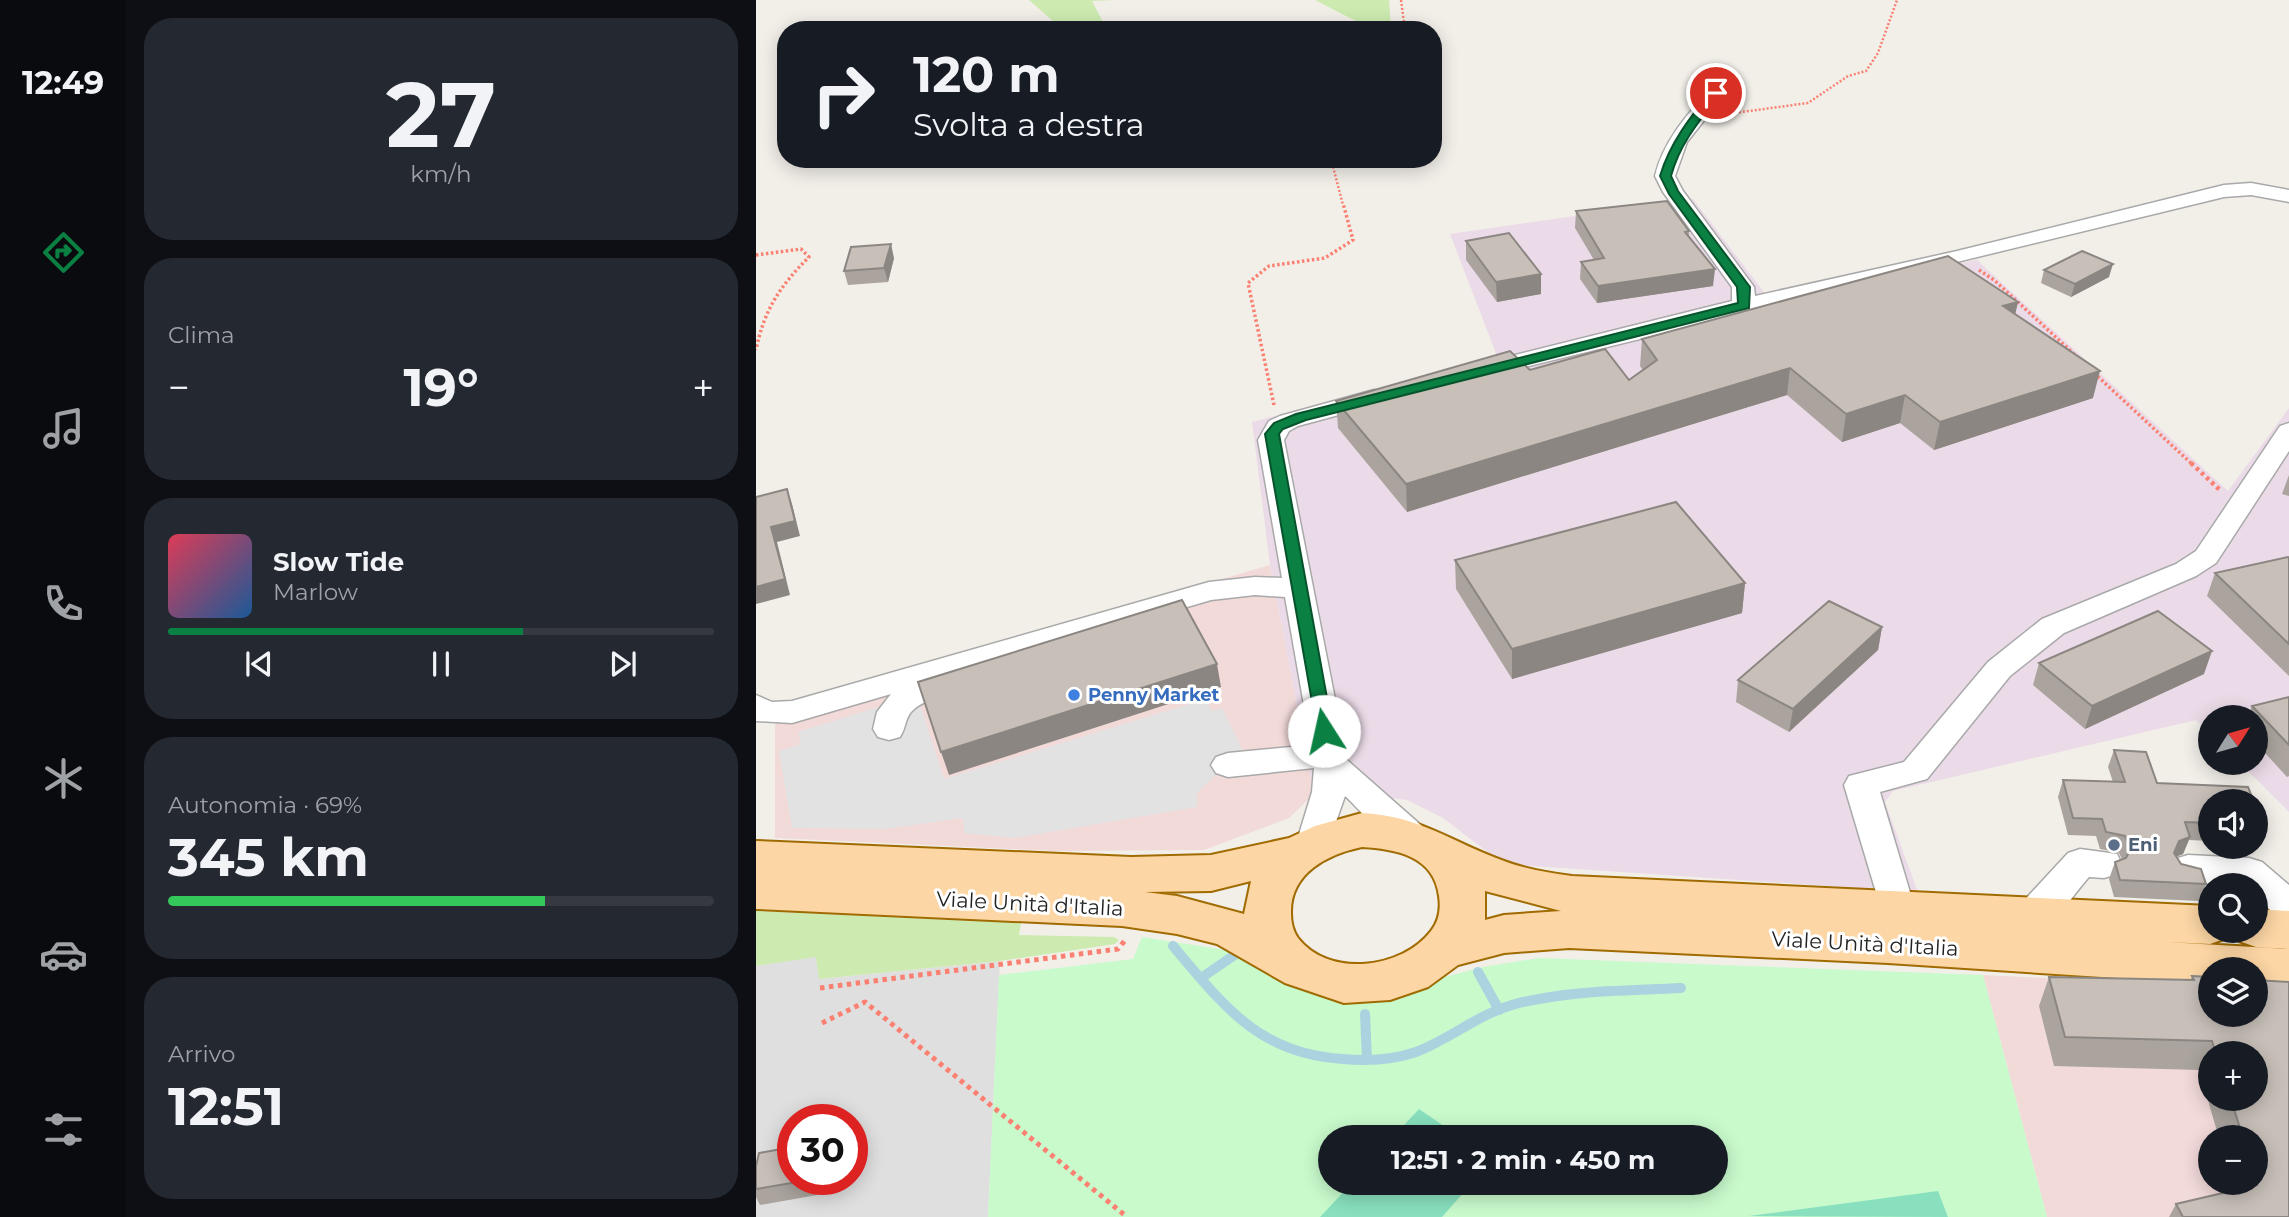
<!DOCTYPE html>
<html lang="it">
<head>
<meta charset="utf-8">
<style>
  body { margin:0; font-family:Montserrat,sans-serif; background:#242831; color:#f1f3f6; height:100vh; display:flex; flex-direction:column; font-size:26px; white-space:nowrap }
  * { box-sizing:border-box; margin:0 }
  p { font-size:23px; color:#9ea1a6 }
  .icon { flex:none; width:38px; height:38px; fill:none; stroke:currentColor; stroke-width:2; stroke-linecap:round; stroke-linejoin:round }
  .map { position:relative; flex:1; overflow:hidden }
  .details { display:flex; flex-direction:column; gap:18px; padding:18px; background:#0d0f14; width:630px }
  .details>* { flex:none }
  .banner { position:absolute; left:21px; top:21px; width:665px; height:147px; border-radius:28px; box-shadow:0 4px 18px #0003; background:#171b24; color:#f1f3f6; overflow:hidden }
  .needle { width:46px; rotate:53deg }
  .tools { position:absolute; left:1442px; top:705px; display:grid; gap:14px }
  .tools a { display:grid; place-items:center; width:70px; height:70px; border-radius:50%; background:#171b24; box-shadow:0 4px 18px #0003; font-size:35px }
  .speed { position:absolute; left:21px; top:1104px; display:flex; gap:14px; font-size:35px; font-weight:700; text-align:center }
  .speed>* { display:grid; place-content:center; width:91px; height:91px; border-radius:50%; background:#171b24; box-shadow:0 4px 18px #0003; line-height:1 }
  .speed .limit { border:10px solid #d22; background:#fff; color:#111 }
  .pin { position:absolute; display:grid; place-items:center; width:60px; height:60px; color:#fff; margin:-30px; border:4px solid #fff; border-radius:50%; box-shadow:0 2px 7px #0007 }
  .me { position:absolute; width:77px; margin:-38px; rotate:350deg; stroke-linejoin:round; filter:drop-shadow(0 0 5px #0008) }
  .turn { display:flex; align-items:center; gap:24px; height:147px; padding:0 21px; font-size:32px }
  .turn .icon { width:91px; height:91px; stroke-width:2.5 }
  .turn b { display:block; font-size:49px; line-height:60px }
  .big { font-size:52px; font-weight:700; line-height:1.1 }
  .details .card { flex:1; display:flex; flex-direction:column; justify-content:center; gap:10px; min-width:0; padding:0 24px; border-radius:28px; background:#242831 }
  .details .dial { align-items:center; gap:0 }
  .dial b { font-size:91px; line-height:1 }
  .song { display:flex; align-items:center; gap:21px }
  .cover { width:84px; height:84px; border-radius:10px; background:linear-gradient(135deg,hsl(350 70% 55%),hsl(210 70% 35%)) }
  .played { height:7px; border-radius:4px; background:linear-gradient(90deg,#0b8043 65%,#363941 65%) }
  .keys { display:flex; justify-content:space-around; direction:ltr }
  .heat { display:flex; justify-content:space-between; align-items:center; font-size:38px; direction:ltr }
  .charge { height:10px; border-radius:5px; background:linear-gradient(90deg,#34c759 69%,#363941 0) }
  .trip { position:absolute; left:562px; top:1125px; width:410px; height:70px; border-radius:35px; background:#171b24; box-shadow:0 4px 18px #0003; font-weight:700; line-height:70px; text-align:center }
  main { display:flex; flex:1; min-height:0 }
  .dock { display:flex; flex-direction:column; width:126px; justify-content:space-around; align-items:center; background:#090b0e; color:#9ea1a6 }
  .dock .icon { width:49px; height:49px }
  .dock .on { color:#0b8043 }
  .dock b { font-size:32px; color:#f1f3f6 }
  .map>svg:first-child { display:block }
  .residential { fill:#e0dfdf; fill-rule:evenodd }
  .commercial { fill:#f2dad9; fill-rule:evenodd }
  .industrial { fill:#ebdbe8 }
  .grass { fill:#cdebb0 }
  .park { fill:#c8facc; fill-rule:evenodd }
  .pitch { fill:#88e0be }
  .parking { fill:#e2e2e2 }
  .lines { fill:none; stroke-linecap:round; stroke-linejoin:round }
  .stream { stroke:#aad3df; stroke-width:10 }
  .minor-casing { stroke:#a9a9a9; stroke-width:3 }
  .major-casing { stroke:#a06b00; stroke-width:4 }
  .path-far3 { stroke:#fa8072; stroke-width:2.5; stroke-dasharray:2 2; stroke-linecap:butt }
  .path-far2 { stroke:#fa8072; stroke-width:3.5; stroke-dasharray:2.5 2.5; stroke-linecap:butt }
  .path-far1 { stroke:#fa8072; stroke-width:4.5; stroke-dasharray:3.5 3.5; stroke-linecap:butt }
  .path { stroke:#fa8072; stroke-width:5; stroke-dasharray:4.5 4.5; stroke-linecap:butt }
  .minor { fill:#fff; fill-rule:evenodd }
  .major { fill:#fcd6a4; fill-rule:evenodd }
  .wall { fill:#aba49e; fill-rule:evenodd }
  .shaded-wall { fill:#8b8681 }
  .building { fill:#c7bfb8; stroke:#8b8681; stroke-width:2 }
  .route { fill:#0b8043; stroke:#07532c; stroke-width:2 }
  .shop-dot { fill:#3f7fe0; stroke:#fff; stroke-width:2.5 }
  .service-dot { fill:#5c6f8a; stroke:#fff; stroke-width:2.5 }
  .labels { text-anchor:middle; stroke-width:6; stroke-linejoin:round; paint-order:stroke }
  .shop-label { font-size:18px; font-weight:bold; fill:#366cbe; stroke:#fff; text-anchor:start }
  .service-label { font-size:18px; font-weight:bold; fill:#4e5e75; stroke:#fff; text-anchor:start }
  .near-street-label { font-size:21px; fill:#222; stroke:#fff }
</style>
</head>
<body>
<main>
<nav class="dock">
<b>12:49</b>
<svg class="icon on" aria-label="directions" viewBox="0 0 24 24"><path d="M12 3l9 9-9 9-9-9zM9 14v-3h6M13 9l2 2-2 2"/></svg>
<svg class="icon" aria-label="music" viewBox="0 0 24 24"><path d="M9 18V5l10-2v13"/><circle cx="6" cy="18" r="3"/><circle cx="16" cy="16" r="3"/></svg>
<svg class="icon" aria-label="phone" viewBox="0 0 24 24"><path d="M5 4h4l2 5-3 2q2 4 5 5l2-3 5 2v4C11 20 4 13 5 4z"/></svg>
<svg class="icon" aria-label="climate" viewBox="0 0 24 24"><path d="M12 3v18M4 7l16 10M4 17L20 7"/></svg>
<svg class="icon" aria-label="car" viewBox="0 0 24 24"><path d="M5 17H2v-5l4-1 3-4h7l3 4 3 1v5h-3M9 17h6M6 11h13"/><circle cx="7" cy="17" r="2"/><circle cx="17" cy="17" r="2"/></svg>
<svg class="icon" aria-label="filters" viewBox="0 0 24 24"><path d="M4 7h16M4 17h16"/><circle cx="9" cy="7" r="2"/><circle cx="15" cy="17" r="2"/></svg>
</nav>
<section class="details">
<div class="card dial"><b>27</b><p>km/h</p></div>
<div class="card"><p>Clima</p>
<div class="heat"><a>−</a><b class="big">19°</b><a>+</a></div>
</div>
<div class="card">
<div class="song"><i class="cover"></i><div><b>Slow Tide</b><p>Marlow</p></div></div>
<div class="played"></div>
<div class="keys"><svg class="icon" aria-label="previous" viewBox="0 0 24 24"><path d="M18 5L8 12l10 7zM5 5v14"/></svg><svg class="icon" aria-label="pause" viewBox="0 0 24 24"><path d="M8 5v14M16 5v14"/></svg><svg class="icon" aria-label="next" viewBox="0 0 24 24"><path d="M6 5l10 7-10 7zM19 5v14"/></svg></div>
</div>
<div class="card"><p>Autonomia · 69%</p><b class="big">345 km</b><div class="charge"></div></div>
<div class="card"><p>Arrivo</p><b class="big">12:51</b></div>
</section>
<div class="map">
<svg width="1533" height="1217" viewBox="0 0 1533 1217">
  <rect width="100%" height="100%" fill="#f2efe9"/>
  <path class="residential" d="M 60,956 L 64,979 L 244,961 L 232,1217 L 0,1217 L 0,966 ZM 37,1120 L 96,1120 L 96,1180 L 37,1180 Z"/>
  <path class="commercial" d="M 514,565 L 558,794 L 533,818 L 448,850 L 299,851 L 19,838 L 19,727 L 23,708 Z
    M 1227,975 L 1454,986 L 1454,1015 L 1500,1015 L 1533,1217 L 1291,1217 ZM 1454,1054 L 1500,1054 L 1500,1099 L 1454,1099 ZM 1454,1138 L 1500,1138 L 1500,1183 L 1454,1183 Z"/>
  <path class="industrial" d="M 937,199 L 1014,300 L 1221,260 L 1472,491 L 1533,408 L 1533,812 L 1484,763 L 1500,763 L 1500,718 L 1454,718 L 1454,734 L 1440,720 L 1137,791 L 1129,802 L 1162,892 L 747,864 L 687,818 L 651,800 L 573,792 L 558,794 L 514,565 L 496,422 L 741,356 L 694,234 Z"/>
  <path class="grass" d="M 273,0 L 358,0 L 336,1 L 351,30 L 307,30 Z
    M 559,0 L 633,0 L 635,30 L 617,30 Z
    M 0,911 L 265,923 L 263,935 L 358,937 L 363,940 L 359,944 L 244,961 L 63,979 L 60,957 L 0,966 Z"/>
  <path class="park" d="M 386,937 L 673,981 L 727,967 L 783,958 L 1227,975 L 1291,1217 L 232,1217 L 243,975 L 377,959 ZM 574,1138 L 959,1138 L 959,1183 L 574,1183 Z"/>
  <path class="pitch" d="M 663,1109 L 704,1137 L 637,1137 Z
    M 596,1183 L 716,1183 L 686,1217 L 564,1217 Z
    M 1182,1191 L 1192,1217 L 993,1216 Z"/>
  <path class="parking" d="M 161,695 L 188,779 L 450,699 L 456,711 L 466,708 L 486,749 L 441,793 L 441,807 L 258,838 L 208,833 L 207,818 L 130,829 L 36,828 L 23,751 L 45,744 L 42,732 Z"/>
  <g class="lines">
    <path class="stream" d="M 417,946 C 468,1006 503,1054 587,1059 C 611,1061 637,1060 660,1052 C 694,1039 721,1015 756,1005 C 810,990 869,991 925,988
      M 722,972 L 743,1010
      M 445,978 L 480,954
      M 609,1014 L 611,1060"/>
    <g class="minor-casing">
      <path id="minor" d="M 960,88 L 969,94 L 931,142 L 919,176 L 927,191 L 998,287 L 999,296 L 1201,251 L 1468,185 L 1495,183 L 1533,190 L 1533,202 L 1495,195 L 1468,197 L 724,378 L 715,376 L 712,371 L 715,366 L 976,301 L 976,287 L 907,192 L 899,176 C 907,142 930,116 953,90 Z
        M 618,390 L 627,393 L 631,398 L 627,403 L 542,426 L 533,431 L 528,440 L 591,760 L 667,827 L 672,836 L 667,845 C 637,855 610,815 589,796 L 569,853 L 557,857 L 545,853 L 540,844 L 556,792 L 558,768 L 472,777 L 460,773 L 455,765 L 460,757 L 472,753 L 555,745 L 529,597 L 499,595 L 455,600 L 190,678 L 195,685 C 186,699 168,699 156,711 C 149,718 150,728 144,737 L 133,740 L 122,737 L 117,729 L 121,712 L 135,694 L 36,723 L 0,721 L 0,695 L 16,702 L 36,701 L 453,582 L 499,577 L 526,578 L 502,440 L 513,421 L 524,416 Z
        M 1533,423 L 1533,451 L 1460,563 L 1440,576 L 1308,633 L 1254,676 L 1171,779 L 1124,792 L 1159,909 L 1154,919 L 1141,923 L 1128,919 L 1088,785 L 1093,776 L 1148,762 L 1232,662 L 1286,619 L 1420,564 L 1440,551 L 1524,426 Z
        M 1324,849 L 1361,854 L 1366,864 L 1361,874 L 1348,878 L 1333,877 C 1314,898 1294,936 1263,926 L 1258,916 L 1263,906 L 1312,853 Z
        M 1432,855 L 1493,858 L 1506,862 L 1533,885 L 1533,919 L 1520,915 L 1500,898 L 1500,886 L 1432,883 L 1419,879 L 1414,869 L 1419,859 Z"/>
    </g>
    <g class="major-casing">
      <path id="major" d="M 606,813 C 665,816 695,842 748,861 C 769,869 793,873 816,876 L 1454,906 L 1454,931 L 1475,931 L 1471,938 L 1454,944 L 1411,942 L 1533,949 L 1533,989 L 1500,987 L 1500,970 L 1454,970 L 1454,984 L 1132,963 L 813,948 L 748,953 L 702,965 L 672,987 L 634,1000 L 588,1003 L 529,983 L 461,944 L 421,934 L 366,926 L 0,909 L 0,841 L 375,857 L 455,855 L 533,838 L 559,826 ZM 606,847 C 640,849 678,856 683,896 C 685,909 683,921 675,931 C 646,969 573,978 542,938 C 537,931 535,922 535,913 C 534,873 572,854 606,847 ZM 495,881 L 488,914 L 421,896 L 389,892 L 455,891 ZM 729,891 L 805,911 L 748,915 L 729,920 Z
        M 1500,909 L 1533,911 L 1533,949 L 1500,947 L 1483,941 L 1478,931 L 1500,931 Z"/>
    </g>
    <path class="path-far3" d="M 645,0 L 649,30
      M 971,114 L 1052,103 L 1092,76 L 1110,71 L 1122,53 L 1141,0
      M 575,159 L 587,205"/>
    <path class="path-far2" d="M 0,255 L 45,249 L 53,257 C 24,286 8,310 0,350
      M 1223,270 L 1238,280 L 1319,355
      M 1338,373 L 1437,465
      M 518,405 L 492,283 L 513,266 L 569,258 L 597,240 L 587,203"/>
    <path class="path-far1" d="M 1435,463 L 1465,491"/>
    <path class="path" d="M 64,988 L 362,949 L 370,939
      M 66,1023 L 109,1002 L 371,1217"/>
    <use href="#minor" class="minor"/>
    <use href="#major" class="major"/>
  </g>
  <path class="wall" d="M 820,211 L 933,231 L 933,237 L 957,286 L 841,303 L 824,279 L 825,262 L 838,260 L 819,228 Z
    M 710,241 L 785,274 L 785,294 L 741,302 L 710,260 Z
    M 138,258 L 132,282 L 92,285 L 88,271 Z
    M 1288,270 L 1353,277 L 1315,297 L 1285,283 Z
    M 1262,302 L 1259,314 L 1337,398 L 1178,450 L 1144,423 L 1086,442 L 1031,395 L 651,512 L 582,428 L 580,401 L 774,370 L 873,380 L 887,370 L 884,366 L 886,339 Z
    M 1533,475 L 1533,496 L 1526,494 Z
    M 1533,558 L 1533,676 L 1451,596 L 1459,573 Z
    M 699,560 L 989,583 L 986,613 L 756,679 L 700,589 Z
    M 1126,627 L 1122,650 L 1033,732 L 980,702 L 982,680 Z
    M 1283,663 L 1448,674 L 1329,729 L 1277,685 Z
    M 1533,697 L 1533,776 L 1531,777 L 1500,743 L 1500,718 L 1491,718 L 1496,706 Z
    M 1358,750 L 1401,783 L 1454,802 L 1454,841 L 1433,840 L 1427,854 L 1420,856 L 1425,864 L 1450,884 L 1443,901 L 1358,897 L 1353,879 L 1359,862 L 1366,859 L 1363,853 L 1344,849 L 1340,836 L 1312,835 L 1302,797 L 1307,780 L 1357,782 L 1352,767 Z
    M 1500,806 L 1507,825 L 1500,842 Z
    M 1436,976 L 1454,977 L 1454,1015 L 1500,1015 L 1500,980 L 1533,982 L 1533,1217 L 1413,1217 L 1420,1204 L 1479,1190 L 1477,1183 L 1500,1183 L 1500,1138 L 1463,1138 L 1443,1070 L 1298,1066 L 1283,1006 L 1293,977 L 1435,980 ZM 1454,1054 L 1500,1054 L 1500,1099 L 1454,1099 Z
    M 0,1166 L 63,1180 L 61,1195 L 4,1205 L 0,1197 Z"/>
  <path class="shaded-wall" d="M 135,244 L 138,258 L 132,282 L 128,268 Z
    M 1357,264 L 1353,277 L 1315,297 L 1319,284 Z
    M 959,269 L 957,286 L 841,303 L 842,286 Z
    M 785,274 L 785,294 L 741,302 L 740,282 Z
    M 1262,302 L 1256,328 L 1247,306 Z
    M 1034,368 L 1031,395 L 651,512 L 650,484 Z
    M 1344,371 L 1337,398 L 1178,450 L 1184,422 Z
    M 1149,395 L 1144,423 L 1086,442 L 1090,414 Z
    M 31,489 L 36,504 L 44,536 L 21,542 L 34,595 L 0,604 L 0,587 L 15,527 Z
    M 989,583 L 986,613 L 756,679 L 756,649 Z
    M 1126,627 L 1122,650 L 1033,732 L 1037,709 Z
    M 1456,651 L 1448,674 L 1329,729 L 1336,706 Z
    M 461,664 L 465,687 L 193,775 L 185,752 Z
    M 1434,837 L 1427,854 L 1417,858 L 1423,841 Z
    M 53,1180 L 63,1180 L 61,1195 Z"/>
  <path class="building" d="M 911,201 L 933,231 L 929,232 L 959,269 L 842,286 L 825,262 L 848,258 L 820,211 Z
    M 753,233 L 785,274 L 740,282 L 710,241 Z
    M 135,244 L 128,268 L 88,271 L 95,247 Z
    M 1326,251 L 1357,264 L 1319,284 L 1288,270 Z
    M 1192,256 L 1262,302 L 1247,306 L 1344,371 L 1184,422 L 1149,395 L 1090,414 L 1034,368 L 650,484 L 580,401 L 754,351 L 774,370 L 849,349 L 873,380 L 901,360 L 886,339 Z
    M 31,489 L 39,521 L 15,527 L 29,579 L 0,587 L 0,497 Z
    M 920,502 L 989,583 L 756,649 L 699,560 Z
    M 1532,557 L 1533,558 L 1533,644 L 1459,573 Z
    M 426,600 L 461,664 L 185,752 L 162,682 Z
    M 1073,601 L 1126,627 L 1037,709 L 982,680 Z
    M 1402,611 L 1456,651 L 1336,706 L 1283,663 Z
    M 1533,697 L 1533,745 L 1496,706 Z
    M 1358,750 L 1390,752 L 1401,783 L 1492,787 L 1498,802 L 1454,802 L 1454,823 L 1429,822 L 1434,837 L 1423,841 L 1418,853 L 1425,864 L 1445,869 L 1450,884 L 1364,880 L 1359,862 L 1370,858 L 1375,848 L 1369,836 L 1350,832 L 1346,819 L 1317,818 L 1307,780 L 1369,782 Z
    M 1500,806 L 1507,825 L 1500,825 Z
    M 1436,976 L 1454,977 L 1454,1015 L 1500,1015 L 1500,980 L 1533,982 L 1533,1217 L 1427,1217 L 1420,1204 L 1501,1185 L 1500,1180 L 1500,1138 L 1487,1138 L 1475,1099 L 1500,1099 L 1500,1054 L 1460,1054 L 1456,1041 L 1309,1037 L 1293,977 L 1438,980 Z
    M 37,1147 L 37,1180 L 53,1180 L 0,1189 L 0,1166 L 3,1153 Z"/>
  <path class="route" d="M 956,91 L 965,93 C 944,120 924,143 915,176 L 922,191 L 994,287 L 993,308 L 550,420 L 527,429 L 523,434 L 577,731 L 574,736 L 562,736 L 509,434 L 518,423 L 540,414 L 982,303 L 981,287 L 913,194 L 904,176 C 914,143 934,117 956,91 Z"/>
  <circle class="shop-dot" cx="318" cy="695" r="7"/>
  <circle class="service-dot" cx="1358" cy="845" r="7"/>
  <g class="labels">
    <g class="shop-label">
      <text x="332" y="701">Penny Market</text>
    </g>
    <g class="service-label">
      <text x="1372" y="851">Eni</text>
    </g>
    <g class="near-street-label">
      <text transform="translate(274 904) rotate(3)" y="7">Viale Unità d'Italia</text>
      <text transform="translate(1109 944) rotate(3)" y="7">Viale Unità d'Italia</text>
    </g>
  </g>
</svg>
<div class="tools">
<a><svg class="needle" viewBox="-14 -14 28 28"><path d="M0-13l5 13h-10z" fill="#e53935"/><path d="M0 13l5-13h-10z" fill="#9ea1a6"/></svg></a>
<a><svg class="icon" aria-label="sound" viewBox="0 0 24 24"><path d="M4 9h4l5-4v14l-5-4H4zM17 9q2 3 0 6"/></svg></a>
<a><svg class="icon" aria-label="search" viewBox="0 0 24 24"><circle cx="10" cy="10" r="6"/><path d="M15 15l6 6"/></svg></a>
<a><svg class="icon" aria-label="layers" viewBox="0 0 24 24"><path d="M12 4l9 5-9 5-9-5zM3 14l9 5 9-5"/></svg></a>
<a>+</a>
<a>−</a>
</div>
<div class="speed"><div class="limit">30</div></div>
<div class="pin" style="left:960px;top:93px;background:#d93025"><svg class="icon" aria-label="arrive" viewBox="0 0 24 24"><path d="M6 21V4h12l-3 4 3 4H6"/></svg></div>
<svg class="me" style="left:568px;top:731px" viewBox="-20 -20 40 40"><circle r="19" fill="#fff"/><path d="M0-13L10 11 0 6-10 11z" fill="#0b8043"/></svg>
<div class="trip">12:51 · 2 min · 450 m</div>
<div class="banner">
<div class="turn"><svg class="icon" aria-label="right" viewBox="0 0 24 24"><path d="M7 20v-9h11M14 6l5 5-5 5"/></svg><div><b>120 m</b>Svolta a destra</div></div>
</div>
</div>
</main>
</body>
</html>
